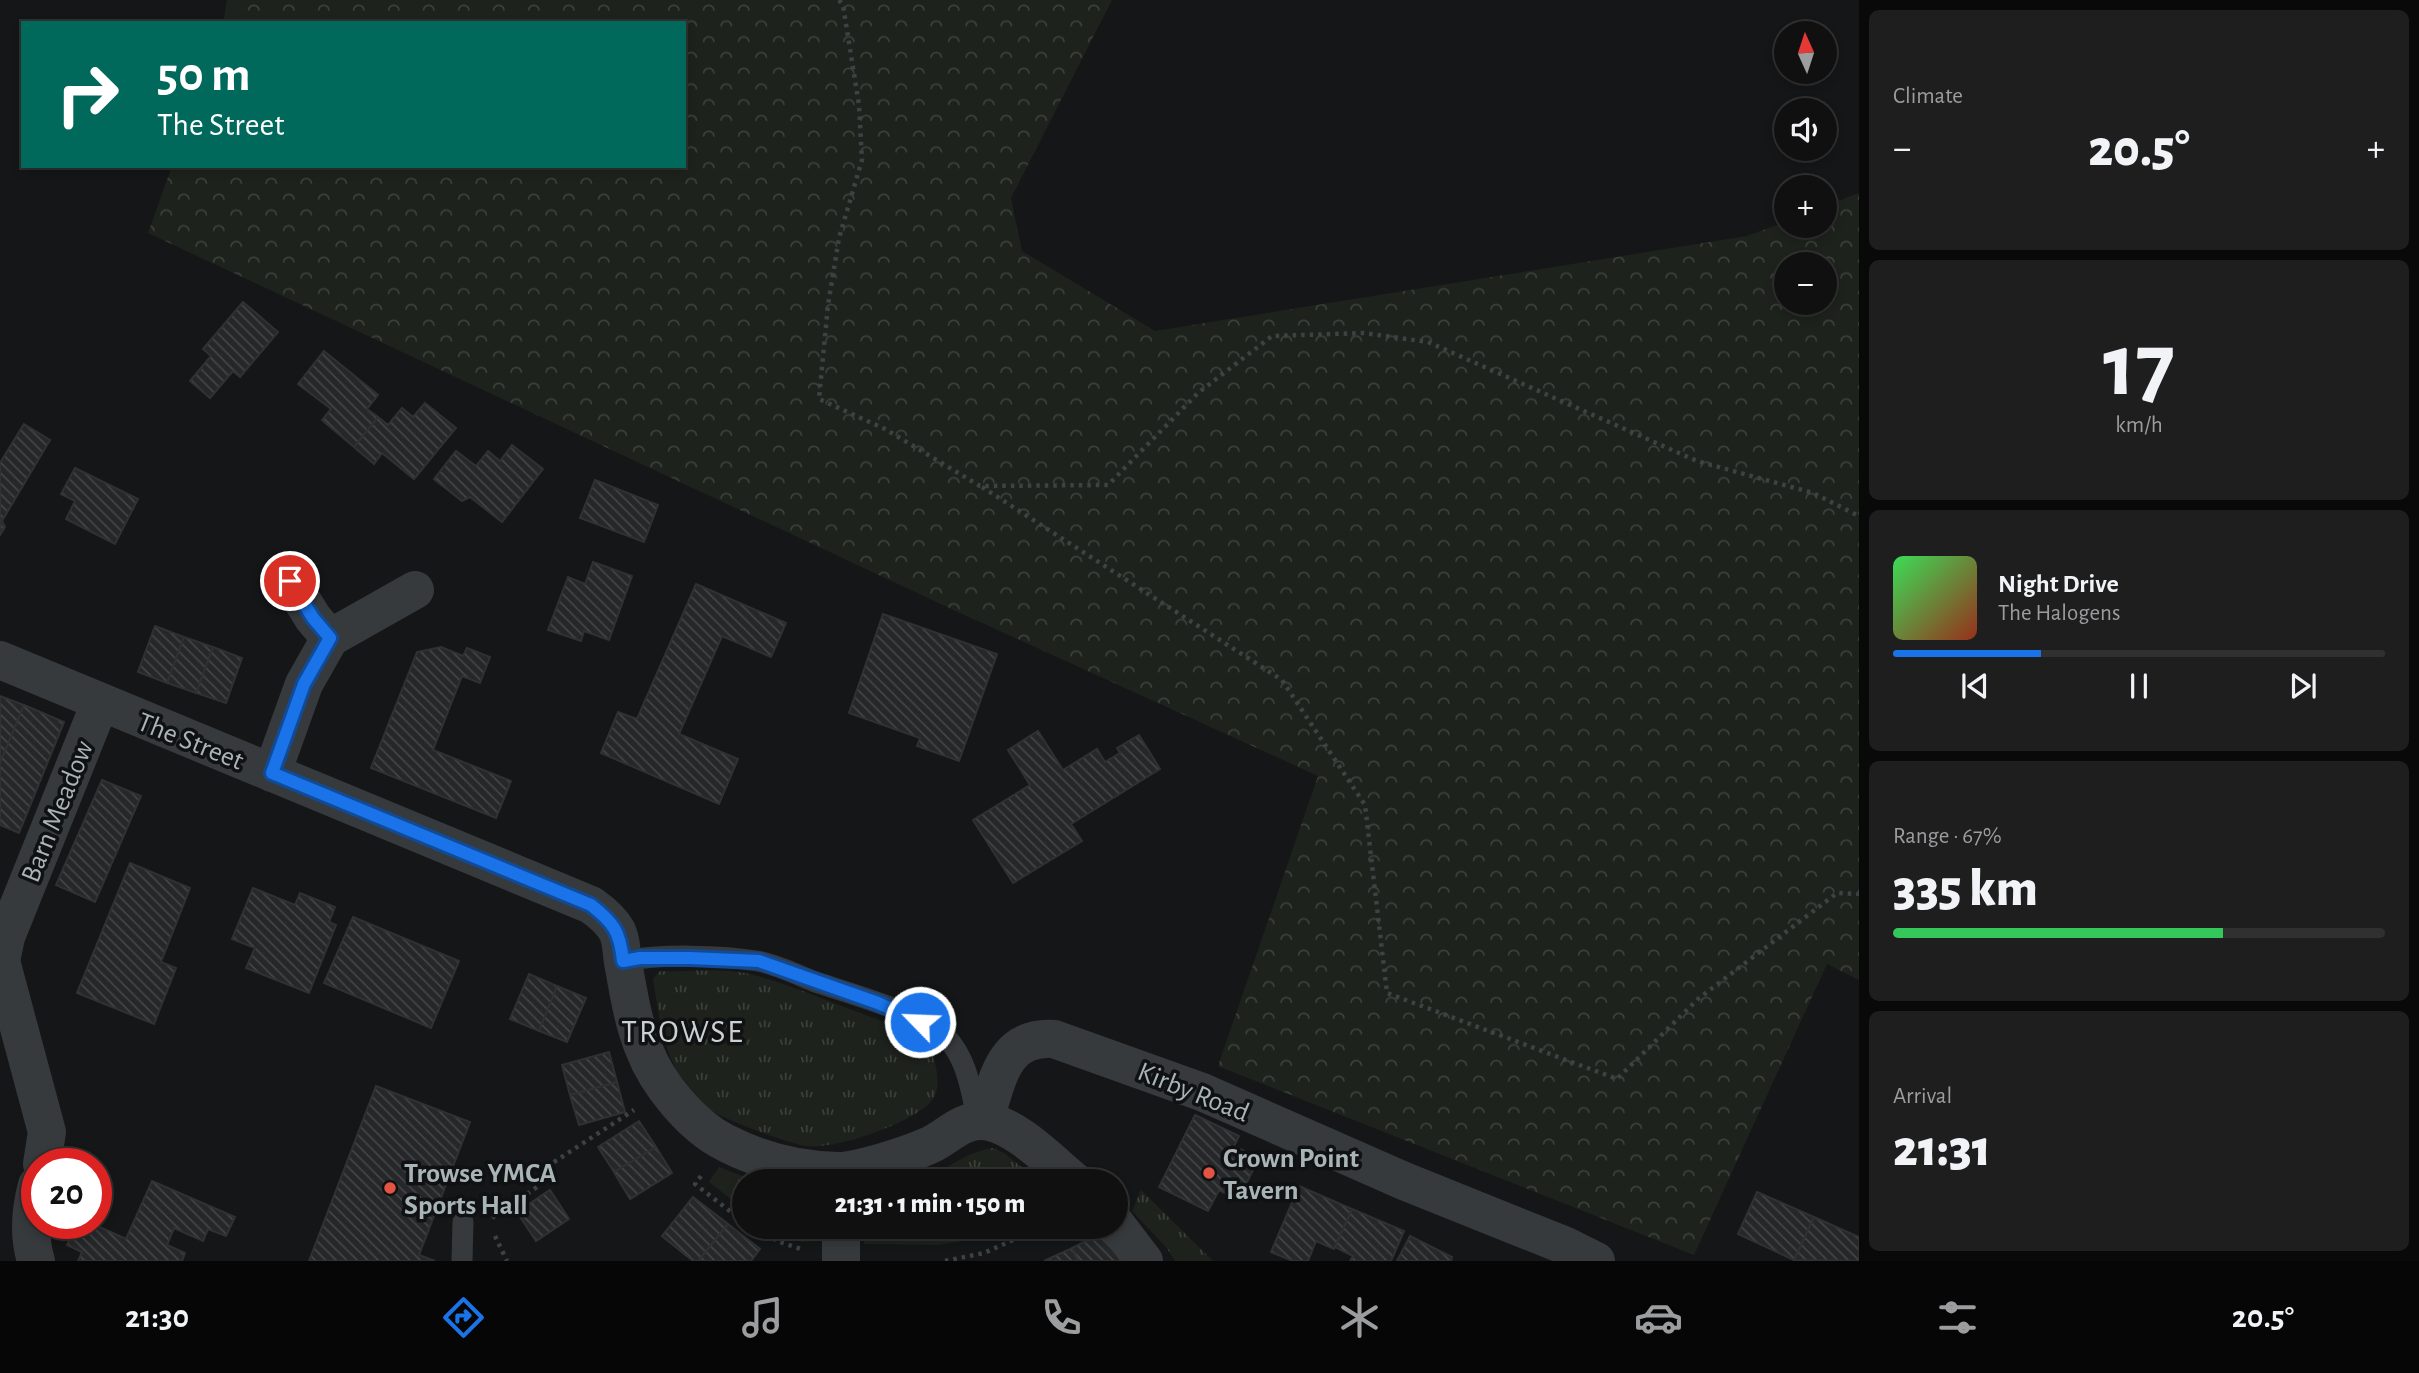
<!DOCTYPE html>
<html lang="en">
<head>
<meta charset="utf-8">
<style>
  body { margin:0; font-family:"Alegreya Sans",sans-serif; background:#1e1e1f; color:#f1f3f6; height:100vh; display:flex; flex-direction:column; font-size:26px; white-space:nowrap }
  * { box-sizing:border-box; margin:0 }
  p { font-size:23px; color:#9c9d9f }
  .icon { flex:none; width:38px; height:38px; fill:none; stroke:currentColor; stroke-width:2; stroke-linecap:round; stroke-linejoin:round }
  .map { position:relative; flex:1; overflow:hidden }
  .side { display:flex; flex-direction:column; gap:10px; padding:10px; background:#090909; width:560px }
  .side>* { flex:none }
  .banner { position:absolute; left:21px; top:21px; width:665px; height:147px; border-radius:0px; box-shadow:0 4px 10px #0003,0 0 0 2px #303031; background:#00695c; color:#fff; overflow:hidden }
  .needle { width:46px; rotate:357deg }
  .controls { position:absolute; left:1774px; top:21px; display:grid; gap:14px }
  .controls a { display:grid; place-items:center; width:63px; height:63px; border-radius:50%; background:#101011; box-shadow:0 4px 10px #0003,0 0 0 2px #303031; font-size:35px }
  .speed { position:absolute; left:21px; top:1148px; display:flex; gap:14px; font-size:35px; font-weight:700; text-align:center }
  .speed>* { display:grid; place-content:center; width:91px; height:91px; border-radius:50%; background:#101011; box-shadow:0 4px 10px #0003,0 0 0 2px #303031; line-height:1 }
  .speed .limit { border:10px solid #d22; background:#fff; color:#111 }
  .pin { position:absolute; display:grid; place-items:center; width:60px; height:60px; color:#fff; margin:-30px; border:4px solid #fff; border-radius:50%; box-shadow:0 2px 7px #0007 }
  .me { position:absolute; width:77px; margin:-38px; rotate:294deg; stroke-linejoin:round; filter:drop-shadow(0 0 5px #0008) }
  .turn { display:flex; align-items:center; gap:24px; height:147px; padding:0 21px; font-size:32px }
  .turn .icon { width:91px; height:91px; stroke-width:2.5 }
  .turn b { display:block; font-size:49px; line-height:60px }
  .big { font-size:52px; font-weight:800; line-height:1.1 }
  .side .widget { flex:1; display:flex; flex-direction:column; justify-content:center; gap:10px; min-width:0; padding:0 24px; border-radius:10px; background:#1e1e1f }
  .side .dial { align-items:center; gap:0 }
  .dial b { font-size:91px; line-height:1 }
  .song { display:flex; align-items:center; gap:21px }
  .cover { width:84px; height:84px; border-radius:10px; background:linear-gradient(135deg,hsl(130 70% 55%),hsl(10 70% 35%)) }
  .played { height:7px; border-radius:4px; background:linear-gradient(90deg,#1a73e8 30%,#303031 30%) }
  .keys { display:flex; justify-content:space-around; direction:ltr }
  .heat { display:flex; justify-content:space-between; align-items:center; font-size:38px; direction:ltr }
  .charge { height:10px; border-radius:5px; background:linear-gradient(90deg,#34c759 67%,#303031 0) }
  .trip { position:absolute; left:732px; top:1169px; width:396px; height:70px; border-radius:35px; background:#101011; box-shadow:0 4px 10px #0003,0 0 0 2px #303031; font-weight:800; line-height:70px; text-align:center }
  .dock { display:flex; height:112px; justify-content:space-around; align-items:center; background:#060607; color:#9c9d9f }
  .dock .icon { width:49px; height:49px }
  .dock .current { color:#1a73e8 }
  .dock b { font-size:32px; color:#f1f3f6 }
  main { display:flex; flex:1; min-height:0 }
  .map>svg:first-child { display:block }
  .grass { fill:url(#grass-tufts) }
  .forest { fill:url(#forest-crowns); fill-rule:evenodd }
  .building { fill:url(#building-back-hatch); stroke:#303133; stroke-width:2 }
  .lines { fill:none; stroke-linecap:round; stroke-linejoin:round }
  .path { stroke:#3d4243; stroke-width:4.5; stroke-dasharray:3.5 5; stroke-linecap:butt }
  .service { stroke:#373a3c; stroke-width:21 }
  .minor { stroke:#373a3c; stroke-width:38 }
  .route-casing { stroke:#114b97; stroke-width:18 }
  .route { stroke:#1a73e8; stroke-width:12 }
  .poi-dot { fill:#e35442; stroke:#101112; stroke-width:2.5 }
  .labels { text-anchor:middle; stroke-width:7; stroke-linejoin:round; paint-order:stroke }
  .street-label { font-size:28px; fill:#a8b4b6; stroke:#101112 }
  .poi-label { font-size:28px; font-weight:bold; fill:#a8b4b6; stroke:#101112; text-anchor:start }
  .quarter-label { font-size:32px; letter-spacing:2px; fill:#c9d1d2; stroke:#101112 }
</style>
</head>
<body>
<main>
<div class="map">
<svg width="1859" height="1261" viewBox="0 0 1859 1261">
  <defs>
    <pattern id="grass-tufts" width="24" height="20" patternUnits="userSpaceOnUse" patternTransform="scale(1.75)"><rect width="24" height="20" fill="#1e221c"/><path d="M3 7l-1-3M5 7V3M7 7l1-3M15 17l-1-3M17 17v-4M19 17l1-3" fill="none" stroke="#3c403b"/></pattern>
    <pattern id="forest-crowns" width="20" height="18" patternUnits="userSpaceOnUse" patternTransform="scale(1.75)"><rect width="20" height="18" fill="#1e221c"/><path d="M2 6a3 3 0 1 1 6 0M12 15a3 3 0 1 1 6 0" fill="none" stroke="#3c403b"/></pattern>
    <pattern id="building-back-hatch" width="6" height="6" patternUnits="userSpaceOnUse" patternTransform="scale(1.75)"><rect width="6" height="6" fill="#252728"/><path d="M-1 5l2 2M0 0l6 6M5-1l2 2" fill="none" stroke="#424445"/></pattern>
  </defs>
  <rect width="100%" height="100%" fill="#151617"/>
  <path class="grass" d="M 660,971 C 687,972 718,968 745,973 C 782,981 819,998 855,1011 C 877,1020 903,1027 923,1041 C 935,1049 943,1087 933,1099 C 915,1123 835,1150 806,1146 C 790,1144 726,1120 712,1111 C 704,1105 683,1080 677,1071 C 662,1044 658,1010 653,979 Z
    M 993,1148 L 1004,1153 L 1039,1181 L 918,1181 C 944,1172 965,1152 993,1148 Z
    M 719,1167 L 755,1181 L 744,1181 L 744,1209 L 709,1182 Z
    M 1141,1190 L 1213,1261 L 1175,1261 L 1166,1247 L 1132,1211 Z
    M 770,1227 L 813,1227 L 814,1241 L 802,1242 Z
    M 865,1227 L 1012,1227 L 985,1237 L 938,1245 L 864,1244 Z"/>
  <path class="forest" d="M 227,0 L 1112,0 L 1011,198 L 1022,251 L 1155,331 L 1747,236 L 1787,221 L 1787,226 L 1825,226 L 1825,206 L 1859,193 L 1859,980 L 1827,964 L 1694,1255 L 1218,1066 L 1318,776 L 945,606 L 148,233 L 172,166 L 684,166 L 684,23 L 223,23 ZM 1787,264 L 1825,264 L 1825,303 L 1787,303 Z"/>
  <path class="building" d="M 243,302 L 278,332 L 240,377 L 233,371 L 210,398 L 190,381 L 211,356 L 203,349 Z
    M 324,351 L 378,395 L 367,409 L 378,417 L 354,447 L 322,420 L 331,409 L 298,384 Z
    M 425,403 L 456,428 L 414,479 L 382,453 L 374,464 L 354,447 L 378,417 L 388,425 L 402,408 L 413,417 Z
    M 24,424 L 50,440 L 2,521 L 5,527 L 0,535 L 0,463 Z
    M 512,445 L 543,469 L 502,522 L 470,497 L 462,501 L 434,479 L 456,451 L 476,466 L 488,451 L 500,461 Z
    M 75,468 L 138,499 L 115,544 L 66,519 L 75,501 L 61,494 Z
    M 595,480 L 658,505 L 644,542 L 580,518 Z
    M 593,562 L 632,576 L 609,640 L 584,631 L 581,641 L 548,630 L 568,577 L 585,584 Z
    M 696,584 L 786,623 L 771,657 L 722,636 L 679,734 L 738,759 L 719,804 L 601,753 L 618,712 L 637,719 Z
    M 883,614 L 997,654 L 959,761 L 917,746 L 920,738 L 849,713 Z
    M 155,626 L 184,637 L 167,683 L 138,672 Z
    M 184,637 L 213,647 L 196,693 L 167,683 Z
    M 213,647 L 242,658 L 226,703 L 196,693 Z
    M 441,647 L 463,656 L 467,648 L 490,657 L 480,683 L 462,676 L 433,750 L 511,781 L 496,818 L 371,768 L 417,652 Z
    M 0,696 L 24,705 L 0,763 Z
    M 24,705 L 64,722 L 19,833 L 0,825 L 0,763 Z
    M 1038,731 L 1063,770 L 1097,749 L 1105,762 L 1120,753 L 1117,748 L 1139,735 L 1160,769 L 1071,824 L 1082,841 L 1013,883 L 973,820 L 1030,785 L 1008,750 Z
    M 102,780 L 141,796 L 95,902 L 56,885 Z
    M 130,863 L 190,888 L 161,962 L 176,968 L 154,1024 L 77,993 Z
    M 253,888 L 295,905 L 300,893 L 335,907 L 329,922 L 336,925 L 309,993 L 246,968 L 255,948 L 232,939 Z
    M 353,917 L 459,961 L 431,1028 L 324,983 Z
    M 529,974 L 557,986 L 539,1031 L 510,1019 Z
    M 557,986 L 586,998 L 567,1042 L 539,1031 Z
    M 609,1052 L 617,1082 L 570,1095 L 562,1065 Z
    M 617,1082 L 625,1112 L 579,1125 L 570,1095 Z
    M 376,1086 L 470,1122 L 419,1255 L 435,1261 L 309,1261 Z
    M 1195,1115 L 1239,1136 L 1234,1146 L 1259,1158 L 1238,1200 L 1219,1190 L 1208,1211 L 1159,1187 Z
    M 639,1121 L 656,1147 L 614,1172 L 598,1147 Z
    M 656,1147 L 672,1173 L 630,1199 L 614,1172 Z
    M 152,1181 L 235,1217 L 226,1236 L 208,1229 L 203,1241 L 174,1228 L 167,1245 L 185,1253 L 182,1261 L 78,1261 L 82,1252 L 67,1245 L 77,1223 L 91,1223 L 126,1239 Z
    M 1299,1186 L 1352,1209 L 1334,1249 L 1316,1241 L 1308,1261 L 1293,1261 L 1271,1252 Z
    M 550,1190 L 569,1219 L 536,1241 L 517,1212 Z
    M 1757,1192 L 1814,1217 L 1794,1260 L 1738,1234 Z
    M 693,1197 L 728,1224 L 698,1261 L 693,1261 L 662,1236 Z
    M 1352,1209 L 1404,1231 L 1391,1261 L 1350,1261 L 1353,1256 L 1335,1247 Z
    M 1814,1217 L 1859,1237 L 1859,1261 L 1794,1260 Z
    M 728,1224 L 760,1249 L 751,1261 L 698,1261 Z
    M 1111,1228 L 1127,1261 L 1078,1261 L 1072,1248 Z
    M 1410,1236 L 1452,1257 L 1451,1261 L 1397,1261 Z
    M 1072,1248 L 1078,1261 L 1044,1261 Z"/>
  <g class="lines">
    <path class="path" d="M 839,0 L 843,5 L 859,105 L 862,160 L 839,238 L 828,305 L 819,399 L 885,429 L 980,486 L 1108,485 L 1198,393 L 1272,336 L 1364,333 L 1428,342 L 1697,461 L 1813,493 L 1859,516
      M 982,487 L 1282,680 L 1365,805 L 1387,993 L 1617,1079 L 1698,999 L 1837,893 L 1859,894
      M 701,1176 L 695,1184 L 744,1222
      M 492,1218 L 537,1187 L 551,1164 L 634,1110
      M 750,1227 L 780,1242 L 801,1249
      M 495,1236 L 507,1261
      M 945,1261 L 984,1253 L 1033,1231 L 1037,1227"/>
    <path class="service" d="M 623,961 C 661,954 719,955 757,961 C 776,964 795,974 813,981 C 847,993 922,1013 946,1037 C 968,1060 971,1092 978,1121
      M 462,1261 L 463,1222"/>
    <path class="minor" d="M 290,581 L 313,618 L 330,638
      M 0,660 L 591,905 C 601,912 611,920 617,931 C 622,941 621,951 623,962 C 628,990 633,1023 644,1049 C 657,1084 693,1127 726,1143 C 761,1161 800,1170 838,1171 C 859,1171 910,1154 930,1145 C 947,1137 962,1120 982,1121 C 1013,1122 1051,1162 1074,1181
      M 272,773 L 304,684 L 330,638 L 415,590
      M 984,1121 C 998,1082 1001,1036 1054,1039 L 1202,1092 L 1404,1181 L 1566,1246 L 1596,1261
      M 42,1164 L 47,1132 L 1,961 L 6,937 L 100,703
      M 1115,1223 L 1144,1261
      M 36,1261 C 28,1235 30,1211 37,1185
      M 841,1261 L 841,1227"/>
  </g>
  <g class="lines">
    <g class="route-casing">
      <path id="route" d="M 290,581 L 313,618 L 330,638 L 304,684 L 272,773 L 591,905 C 614,923 620,932 623,961 L 640,958 L 690,958 L 759,961 L 878,1003 L 920,1022"/>
    </g>
    <use href="#route" class="route"/>
  </g>
  <g class="poi-dot">
    <circle cx="1209" cy="1173" r="7"/>
    <circle cx="390" cy="1188" r="7"/>
  </g>
  <g class="labels">
    <g class="street-label">
      <text transform="translate(191 740) rotate(22)" y="10">The Street</text>
      <text transform="translate(56 811) rotate(-68)" y="10">Barn Meadow</text>
      <text transform="translate(1194 1091) rotate(22)" y="10">Kirby Road</text>
    </g>
    <g class="poi-label">
      <text x="1223" y="1167">Crown Point<tspan x="1223" dy="32">Tavern</tspan></text>
      <text x="404" y="1182">Trowse YMCA<tspan x="404" dy="32">Sports Hall</tspan></text>
    </g>
    <g class="quarter-label">
      <text x="683" y="1042">TROWSE</text>
    </g>
  </g>
</svg>
<div class="controls">
<a><svg class="needle" viewBox="-14 -14 28 28"><path d="M0-13l5 13h-10z" fill="#e53935"/><path d="M0 13l5-13h-10z" fill="#9c9d9f"/></svg></a>
<a><svg class="icon" aria-label="sound" viewBox="0 0 24 24"><path d="M4 9h4l5-4v14l-5-4H4zM17 9q2 3 0 6"/></svg></a>
<a>+</a>
<a>−</a>
</div>
<div class="speed"><div class="limit">20</div></div>
<div class="pin" style="left:290px;top:581px;background:#d93025"><svg class="icon" aria-label="arrive" viewBox="0 0 24 24"><path d="M6 21V4h12l-3 4 3 4H6"/></svg></div>
<svg class="me" style="left:920px;top:1022px" viewBox="-20 -20 40 40"><circle r="17" fill="#1a73e8" stroke="#fff" stroke-width="3"/><path d="M0-11L8 9 0 5-8 9z" fill="#fff"/></svg>
<div class="trip">21:31 · 1 min · 150 m</div>
<div class="banner">
<div class="turn"><svg class="icon" aria-label="right" viewBox="0 0 24 24"><path d="M7 20v-9h11M14 6l5 5-5 5"/></svg><div><b>50 m</b>The Street</div></div>
</div>
</div>
<section class="side">
<div class="widget"><p>Climate</p>
<div class="heat"><a>−</a><b class="big">20.5°</b><a>+</a></div>
</div>
<div class="widget dial"><b>17</b><p>km/h</p></div>
<div class="widget">
<div class="song"><i class="cover"></i><div><b>Night Drive</b><p>The Halogens</p></div></div>
<div class="played"></div>
<div class="keys"><svg class="icon" aria-label="previous" viewBox="0 0 24 24"><path d="M18 5L8 12l10 7zM5 5v14"/></svg><svg class="icon" aria-label="pause" viewBox="0 0 24 24"><path d="M8 5v14M16 5v14"/></svg><svg class="icon" aria-label="next" viewBox="0 0 24 24"><path d="M6 5l10 7-10 7zM19 5v14"/></svg></div>
</div>
<div class="widget"><p>Range · 67%</p><b class="big">335 km</b><div class="charge"></div></div>
<div class="widget"><p>Arrival</p><b class="big">21:31</b></div>
</section>
</main>
<nav class="dock">
<b>21:30</b>
<svg class="icon current" aria-label="directions" viewBox="0 0 24 24"><path d="M12 3l9 9-9 9-9-9zM9 14v-3h6M13 9l2 2-2 2"/></svg>
<svg class="icon" aria-label="music" viewBox="0 0 24 24"><path d="M9 18V5l10-2v13"/><circle cx="6" cy="18" r="3"/><circle cx="16" cy="16" r="3"/></svg>
<svg class="icon" aria-label="phone" viewBox="0 0 24 24"><path d="M5 4h4l2 5-3 2q2 4 5 5l2-3 5 2v4C11 20 4 13 5 4z"/></svg>
<svg class="icon" aria-label="climate" viewBox="0 0 24 24"><path d="M12 3v18M4 7l16 10M4 17L20 7"/></svg>
<svg class="icon" aria-label="car" viewBox="0 0 24 24"><path d="M5 17H2v-5l4-1 3-4h7l3 4 3 1v5h-3M9 17h6M6 11h13"/><circle cx="7" cy="17" r="2"/><circle cx="17" cy="17" r="2"/></svg>
<svg class="icon" aria-label="filters" viewBox="0 0 24 24"><path d="M4 7h16M4 17h16"/><circle cx="9" cy="7" r="2"/><circle cx="15" cy="17" r="2"/></svg>
<b>20.5°</b>
</nav>
</body>
</html>
